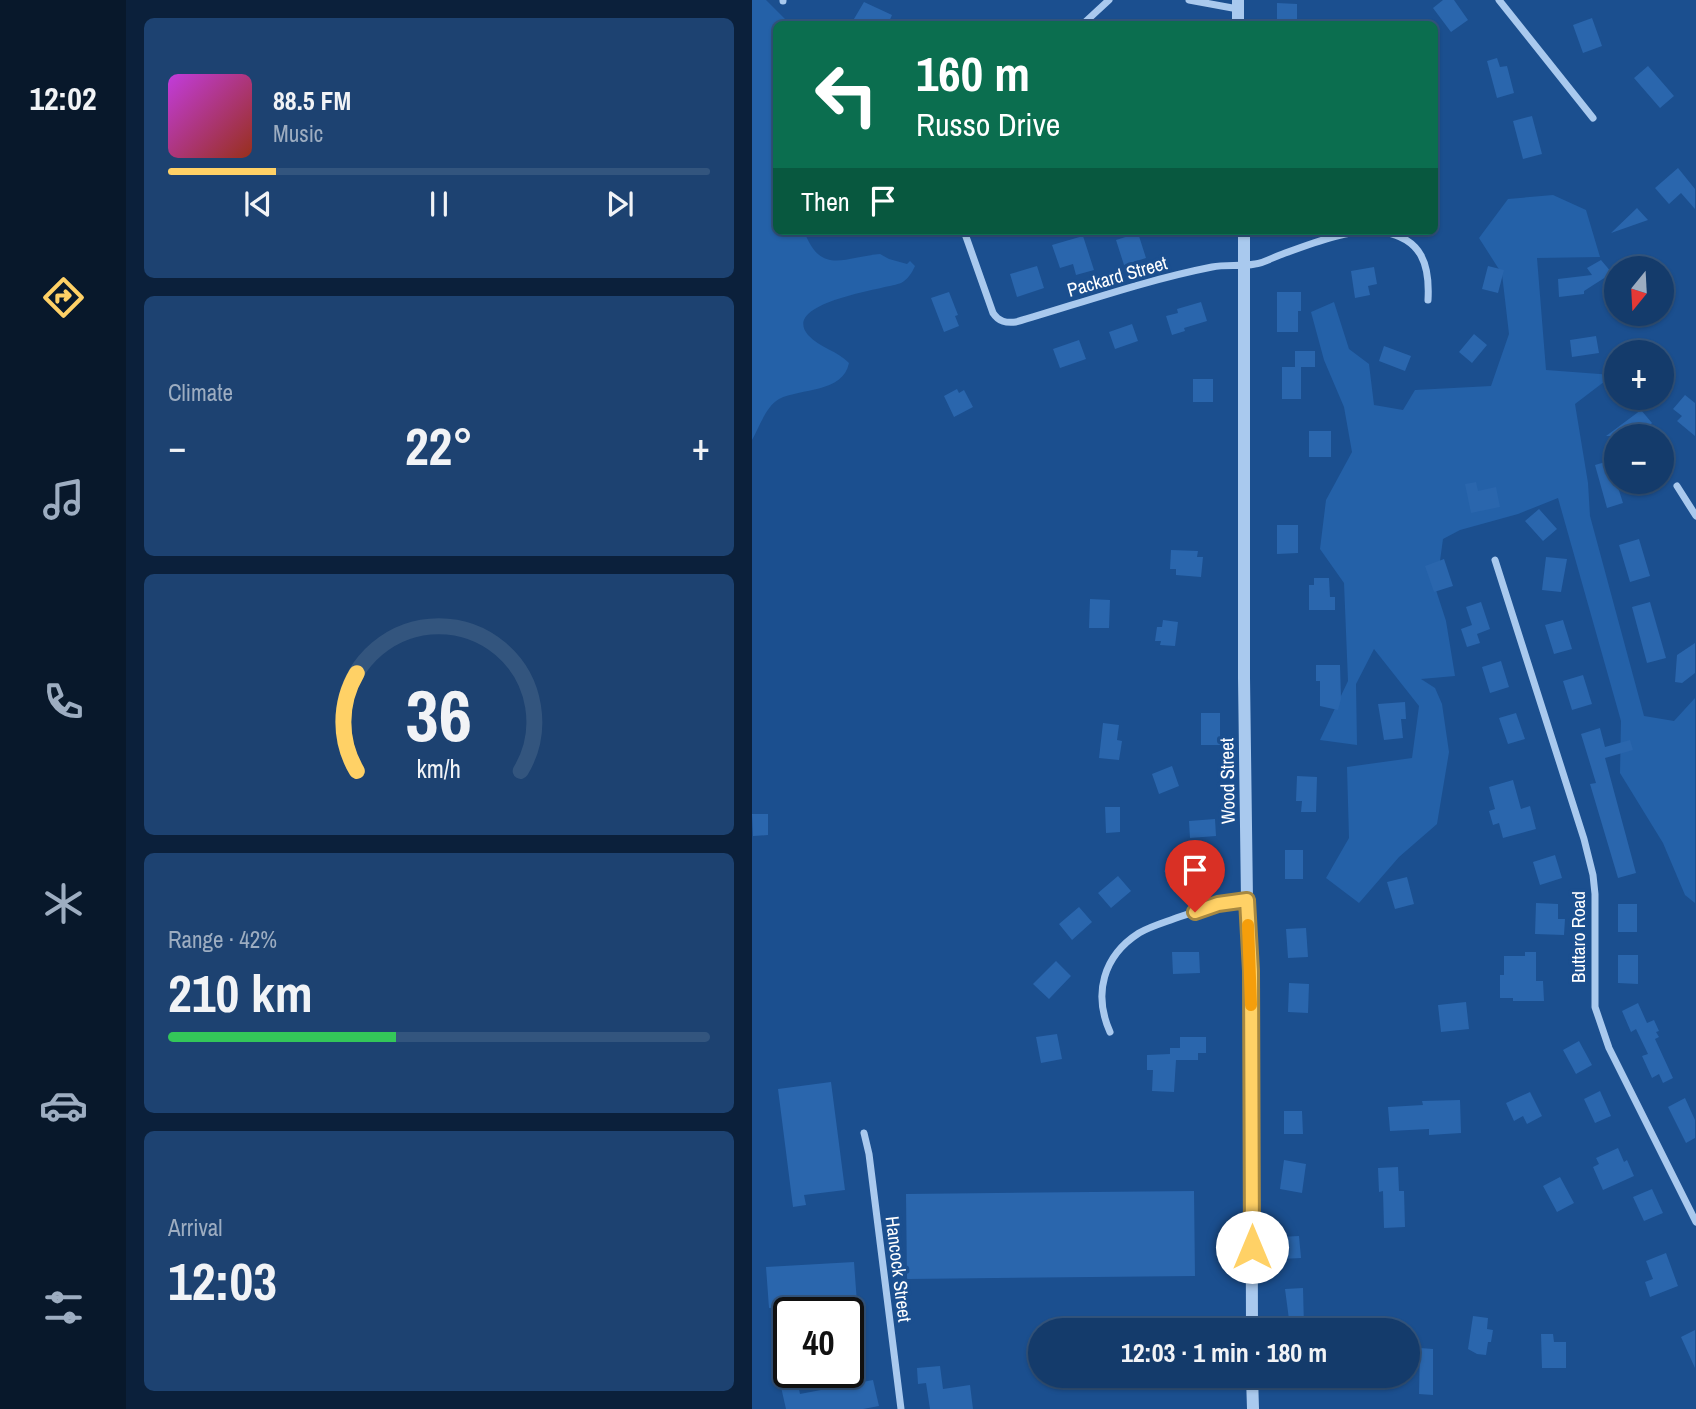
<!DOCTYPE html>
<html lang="en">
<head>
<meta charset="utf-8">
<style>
  body { margin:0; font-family:"Archivo Narrow",sans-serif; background:#1d4271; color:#f1f3f6; height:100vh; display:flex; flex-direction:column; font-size:26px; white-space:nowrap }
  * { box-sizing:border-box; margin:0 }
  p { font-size:23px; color:#9dadc1 }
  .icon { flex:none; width:38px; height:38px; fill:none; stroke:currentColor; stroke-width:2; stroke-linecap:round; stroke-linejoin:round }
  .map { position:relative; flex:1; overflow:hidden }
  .details { display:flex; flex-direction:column; gap:18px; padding:18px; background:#0b203b; width:626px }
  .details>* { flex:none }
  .banner { position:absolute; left:21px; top:21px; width:665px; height:214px; border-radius:10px; box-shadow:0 2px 5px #0004,0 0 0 2px #33557e; background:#0b6e4f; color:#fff; overflow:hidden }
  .needle { width:46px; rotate:198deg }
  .tools { position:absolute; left:852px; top:256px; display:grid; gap:14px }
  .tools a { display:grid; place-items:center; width:70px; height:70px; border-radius:50%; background:#143b6b; box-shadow:0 2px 5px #0004,0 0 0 2px #33557e; font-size:35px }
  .speed { position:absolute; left:21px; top:1297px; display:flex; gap:14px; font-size:35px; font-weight:700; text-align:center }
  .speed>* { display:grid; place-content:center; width:91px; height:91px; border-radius:50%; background:#143b6b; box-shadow:0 2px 5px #0004,0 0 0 2px #33557e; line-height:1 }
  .speed .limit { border:4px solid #111; border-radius:10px; background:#fff; color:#111 }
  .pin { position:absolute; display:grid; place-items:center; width:60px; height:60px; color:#fff; margin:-72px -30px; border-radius:50% 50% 50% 0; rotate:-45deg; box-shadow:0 0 7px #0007 }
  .pin .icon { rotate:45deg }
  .me { position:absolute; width:77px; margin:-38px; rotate:0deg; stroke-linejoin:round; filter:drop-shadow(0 0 5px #0008) }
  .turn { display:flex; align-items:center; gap:24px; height:147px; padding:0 28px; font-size:32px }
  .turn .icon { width:91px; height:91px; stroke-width:2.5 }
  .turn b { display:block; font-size:49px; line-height:60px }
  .then { display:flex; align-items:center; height:66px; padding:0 28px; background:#0003; gap:14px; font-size:26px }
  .big { font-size:52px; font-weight:700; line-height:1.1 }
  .details .card { flex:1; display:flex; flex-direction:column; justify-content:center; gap:10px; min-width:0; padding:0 24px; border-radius:10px; background:#1d4271 }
  .details .dial { align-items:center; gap:0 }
  .dial svg { height:182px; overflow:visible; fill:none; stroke:#33557e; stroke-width:7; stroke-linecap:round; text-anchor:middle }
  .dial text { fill:#f1f3f6; stroke:none }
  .song { display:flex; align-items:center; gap:21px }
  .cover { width:84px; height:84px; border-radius:10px; background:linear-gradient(135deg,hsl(290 70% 55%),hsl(10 70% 35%)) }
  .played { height:7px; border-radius:4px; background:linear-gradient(90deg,#ffd166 20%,#33557e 20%) }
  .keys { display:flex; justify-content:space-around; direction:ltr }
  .heat { display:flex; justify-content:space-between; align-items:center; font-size:38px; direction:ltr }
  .charge { height:10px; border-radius:5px; background:linear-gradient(90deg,#34c759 42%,#33557e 0) }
  .trip { position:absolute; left:276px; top:1318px; width:392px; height:70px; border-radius:35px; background:#143b6b; box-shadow:0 2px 5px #0004,0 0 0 2px #33557e; font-weight:700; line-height:70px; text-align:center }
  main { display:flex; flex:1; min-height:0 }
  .tab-bar { display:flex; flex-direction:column; width:126px; justify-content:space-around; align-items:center; background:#08182b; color:#9dadc1 }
  .tab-bar .icon { width:49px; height:49px }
  .tab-bar .selected { color:#ffd166 }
  .tab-bar b { font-size:32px; color:#f1f3f6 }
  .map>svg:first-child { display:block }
  .green { fill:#2461a8 }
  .building { fill:#2a66ad }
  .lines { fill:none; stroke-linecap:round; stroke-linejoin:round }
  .minor { stroke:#a9c9ee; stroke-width:7 }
  .tertiary { stroke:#a9c9ee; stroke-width:12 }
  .route-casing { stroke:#a68842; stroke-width:18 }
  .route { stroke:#ffd166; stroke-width:12 }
  .slow { stroke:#f59e0b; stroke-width:12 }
  .labels { text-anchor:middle; stroke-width:7; stroke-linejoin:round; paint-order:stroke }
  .street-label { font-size:19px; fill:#fff; stroke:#1b4f8f }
</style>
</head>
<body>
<main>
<nav class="tab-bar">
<b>12:02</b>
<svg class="icon selected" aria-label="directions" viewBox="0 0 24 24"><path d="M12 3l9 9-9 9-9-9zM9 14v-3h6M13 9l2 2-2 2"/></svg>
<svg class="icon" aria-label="music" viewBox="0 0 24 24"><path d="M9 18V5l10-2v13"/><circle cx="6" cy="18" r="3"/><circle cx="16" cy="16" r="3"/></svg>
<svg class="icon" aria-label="phone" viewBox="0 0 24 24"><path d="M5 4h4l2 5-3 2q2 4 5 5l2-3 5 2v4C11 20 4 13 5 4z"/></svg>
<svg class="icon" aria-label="climate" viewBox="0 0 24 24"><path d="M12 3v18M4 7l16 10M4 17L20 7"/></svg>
<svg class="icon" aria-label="car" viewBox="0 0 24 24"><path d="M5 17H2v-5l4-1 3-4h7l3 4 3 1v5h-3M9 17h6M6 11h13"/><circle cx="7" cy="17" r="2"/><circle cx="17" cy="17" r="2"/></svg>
<svg class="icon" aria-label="filters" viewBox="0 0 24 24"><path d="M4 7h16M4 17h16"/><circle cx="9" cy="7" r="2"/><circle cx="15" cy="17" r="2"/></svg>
</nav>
<section class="details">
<div class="card">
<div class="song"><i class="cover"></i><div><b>88.5 FM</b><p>Music</p></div></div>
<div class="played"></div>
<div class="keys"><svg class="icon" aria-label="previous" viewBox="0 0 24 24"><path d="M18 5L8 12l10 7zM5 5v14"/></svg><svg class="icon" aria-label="pause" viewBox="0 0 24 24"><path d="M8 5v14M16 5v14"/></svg><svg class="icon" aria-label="next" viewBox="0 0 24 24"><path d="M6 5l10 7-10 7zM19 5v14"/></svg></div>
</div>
<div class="card"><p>Climate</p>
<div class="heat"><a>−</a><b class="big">22°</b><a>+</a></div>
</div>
<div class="card dial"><svg viewBox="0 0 100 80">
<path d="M14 69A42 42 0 1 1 86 69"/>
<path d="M14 69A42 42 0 0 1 14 26" stroke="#ffd166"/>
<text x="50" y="56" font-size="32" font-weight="700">36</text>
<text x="50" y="72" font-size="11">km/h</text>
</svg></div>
<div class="card"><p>Range · 42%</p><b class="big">210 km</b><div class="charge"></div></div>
<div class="card"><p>Arrival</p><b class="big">12:03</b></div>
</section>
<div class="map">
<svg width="944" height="1409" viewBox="0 0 944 1409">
  <rect width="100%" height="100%" fill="#1b4f8f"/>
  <path class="green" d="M 0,0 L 14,0 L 38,24 L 24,24 L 24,231 L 52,231 C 69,276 92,257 128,254 L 137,259 L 155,264 L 158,261 L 163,266 C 160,273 155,280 149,283 C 134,289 28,302 56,335 C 68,348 86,351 97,363 C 91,393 49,388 27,399 C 14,406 7,428 0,440 Z
    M 801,195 L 834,210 L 848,257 L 785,258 L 794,370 L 861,375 L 823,404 L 836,483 L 838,516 L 892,716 L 922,721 L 943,698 L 943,903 L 933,895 L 911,843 L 868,773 L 869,721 L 806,498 L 766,514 L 708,530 L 691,539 L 684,590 L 694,621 L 703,676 L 669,679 L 683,688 L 690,704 L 697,752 L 685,824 L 647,857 L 607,903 L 574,878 L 597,838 L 595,767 L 660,758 L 667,706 L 622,649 L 604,684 L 605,745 L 568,740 L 596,681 L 592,583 L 568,549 L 574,500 L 600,452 L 592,407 L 572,360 L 559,312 L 582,302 L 597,349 L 617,364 L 622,405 L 651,410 L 663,390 L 739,386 L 757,334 L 750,274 L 727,238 L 756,199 Z"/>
  <path class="building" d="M 691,0 L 702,0 L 716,20 L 699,32 L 681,8 Z
    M 112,2 L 140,15 L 136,24 L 99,24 Z
    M 525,3 L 545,4 L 545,24 L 525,24 Z
    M 840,18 L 850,46 L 831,53 L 821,25 Z
    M 745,58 L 748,67 L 755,66 L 762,93 L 745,98 L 735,61 Z
    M 896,66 L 922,96 L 908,108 L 882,78 Z
    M 780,116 L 790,154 L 771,159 L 761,121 Z
    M 926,168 L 943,189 L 943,209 L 929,193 L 917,204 L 903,188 Z
    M 885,208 L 896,220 L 859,233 Z
    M 386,233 L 394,258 L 372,265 L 364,240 Z
    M 331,236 L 342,270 L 324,275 L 321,264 L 308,268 L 300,245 Z
    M 849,260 L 860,273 L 832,291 L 832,294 L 807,297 L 806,279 L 840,275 L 835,268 Z
    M 285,266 L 292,288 L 265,297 L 258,274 Z
    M 736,266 L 752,270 L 746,293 L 730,289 Z
    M 622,267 L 625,284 L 616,286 L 618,295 L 603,298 L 599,271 Z
    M 197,292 L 206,315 L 203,316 L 207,326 L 192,332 L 179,298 Z
    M 525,292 L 549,292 L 549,311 L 546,311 L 546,332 L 525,332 Z
    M 449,302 L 455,321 L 432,328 L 433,331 L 420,335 L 414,316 L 426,313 L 425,309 Z
    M 380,324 L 386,341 L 363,349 L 357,332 Z
    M 722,334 L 735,345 L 720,363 L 707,352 Z
    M 844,336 L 847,353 L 820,357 L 818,340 Z
    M 327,340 L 334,359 L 308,368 L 301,349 Z
    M 632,346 L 659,356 L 653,371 L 627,361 Z
    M 543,351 L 563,351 L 563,367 L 549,367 L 549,399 L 530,399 L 530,367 L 543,367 Z
    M 441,379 L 461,379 L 461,402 L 441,402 Z
    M 205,389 L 207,393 L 212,390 L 221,407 L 202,417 L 192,396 Z
    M 933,395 L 943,403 L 943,436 L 925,421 L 930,416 L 921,409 Z
    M 889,410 L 900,423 L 887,436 L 854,436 Z
    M 557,431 L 579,431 L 579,457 L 557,457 Z
    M 864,459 L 864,481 L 871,503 L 855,508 L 843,465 Z
    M 724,482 L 726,491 L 744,487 L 748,507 L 719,513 L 713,484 Z
    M 787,509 L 805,529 L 791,541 L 773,521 Z
    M 525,525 L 546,525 L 546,553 L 525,554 Z
    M 887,539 L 898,576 L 878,582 L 867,545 Z
    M 419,550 L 446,551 L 445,557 L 451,557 L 449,577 L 424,575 L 424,569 L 418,569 Z
    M 794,557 L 815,559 L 809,592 L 790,590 Z
    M 692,559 L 701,586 L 682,592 L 673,566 Z
    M 562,578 L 577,578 L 578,597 L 583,597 L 583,610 L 557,610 L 557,585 L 562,585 Z
    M 338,599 L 358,600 L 357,628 L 337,628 Z
    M 729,602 L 738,629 L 725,634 L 728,643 L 715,647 L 709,629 L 720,625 L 714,607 Z
    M 898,602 L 914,658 L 895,663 L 880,607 Z
    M 411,620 L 426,622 L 423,646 L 408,645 L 409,641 L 403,641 L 405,627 L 410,627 Z
    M 811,620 L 820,649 L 802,654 L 793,625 Z
    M 943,643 L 943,673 L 930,683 L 923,682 L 925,655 Z
    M 749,661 L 757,687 L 738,693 L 730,667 Z
    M 564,665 L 588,665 L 589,699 L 586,710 L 568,706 L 568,681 L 564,681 Z
    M 831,675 L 840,704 L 820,710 L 811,681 Z
    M 653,702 L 654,719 L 649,719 L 651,738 L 632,740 L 626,704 Z
    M 449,713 L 468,713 L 468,745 L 449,745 Z
    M 764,713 L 773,739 L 756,744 L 747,718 Z
    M 351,723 L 367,725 L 365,740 L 370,741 L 367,760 L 347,758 Z
    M 848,728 L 853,747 L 878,740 L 881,750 L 853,758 L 884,873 L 866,878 L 838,784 L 844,783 L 829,734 Z
    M 420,766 L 427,786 L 407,794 L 400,774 Z
    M 545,776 L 565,777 L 564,812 L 549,812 L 550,801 L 544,801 Z
    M 761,780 L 769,809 L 778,806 L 784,829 L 751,838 L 747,823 L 741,825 L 737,811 L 743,809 L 737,787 Z
    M 353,807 L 368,807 L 368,832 L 354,833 Z
    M 0,814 L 16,814 L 16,835 L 1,836 Z
    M 463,819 L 464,836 L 438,838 L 437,821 Z
    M 533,850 L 551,850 L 551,879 L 533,879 Z
    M 433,855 L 445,871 L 424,887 L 412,871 Z
    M 803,855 L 810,878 L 788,885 L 781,862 Z
    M 366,876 L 379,891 L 359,908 L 346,893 Z
    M 655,877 L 662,904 L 643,909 L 635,882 Z
    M 784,903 L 806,904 L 806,919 L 813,919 L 812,935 L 783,934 Z
    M 866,904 L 885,904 L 885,932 L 866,932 Z
    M 327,907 L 340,922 L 320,940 L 307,924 Z
    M 554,928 L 556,957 L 536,958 L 534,929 Z
    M 420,952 L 447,952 L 448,973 L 421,974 Z
    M 773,952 L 784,952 L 784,981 L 791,981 L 792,1001 L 761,1001 L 761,998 L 748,998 L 748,975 L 752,975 L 752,956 L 773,956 Z
    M 866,955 L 886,955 L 886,984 L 866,983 Z
    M 304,961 L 319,976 L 297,999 L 281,984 Z
    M 537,983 L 557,984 L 556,1013 L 536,1012 Z
    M 714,1002 L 717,1029 L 689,1032 L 686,1005 Z
    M 886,1003 L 895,1023 L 902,1020 L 907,1031 L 904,1032 L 907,1037 L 903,1039 L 921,1078 L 911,1083 L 907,1074 L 900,1078 L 890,1056 L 896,1054 L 884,1029 L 879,1032 L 870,1011 Z
    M 305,1034 L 310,1059 L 289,1063 L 284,1037 Z
    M 428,1037 L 454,1037 L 454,1053 L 446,1053 L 446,1060 L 424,1060 L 422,1092 L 400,1091 L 401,1070 L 395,1070 L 395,1055 L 418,1054 L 418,1048 L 428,1048 Z
    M 827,1041 L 840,1065 L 824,1074 L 811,1050 Z
    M 79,1082 L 93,1190 L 52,1195 L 54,1205 L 41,1207 L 26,1089 Z
    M 848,1091 L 859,1116 L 843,1123 L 832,1099 Z
    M 778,1092 L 790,1116 L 775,1124 L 771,1116 L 762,1121 L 754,1103 Z
    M 933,1098 L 943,1120 L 943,1138 L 934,1143 L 916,1107 Z
    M 708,1100 L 709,1133 L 677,1135 L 677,1129 L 638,1131 L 636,1107 L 671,1105 L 670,1101 Z
    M 532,1111 L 550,1111 L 551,1134 L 532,1134 Z
    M 866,1148 L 872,1162 L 875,1160 L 882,1176 L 851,1190 L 841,1167 L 847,1164 L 844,1158 Z
    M 532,1160 L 554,1164 L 550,1193 L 528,1189 Z
    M 646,1167 L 647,1191 L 652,1191 L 653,1227 L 632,1228 L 631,1191 L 627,1192 L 626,1168 Z
    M 808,1177 L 822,1203 L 805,1212 L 791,1186 Z
    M 900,1189 L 911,1213 L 892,1221 L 881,1197 Z
    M 442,1191 L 443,1276 L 155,1279 L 154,1194 Z
    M 547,1236 L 549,1258 L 529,1259 L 528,1237 Z
    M 914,1253 L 926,1286 L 898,1297 L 893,1282 L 901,1279 L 894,1261 Z
    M 102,1262 L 105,1303 L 17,1308 L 14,1267 Z
    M 551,1288 L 552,1327 L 538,1327 L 533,1289 Z
    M 721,1316 L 736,1318 L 735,1329 L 741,1330 L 739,1342 L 736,1342 L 734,1355 L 725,1354 L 716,1349 Z
    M 943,1330 L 943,1368 L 929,1337 Z
    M 789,1334 L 801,1334 L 802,1342 L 814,1342 L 814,1368 L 790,1368 Z
    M 668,1348 L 681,1349 L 681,1395 L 667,1394 Z
    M 188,1366 L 191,1389 L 218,1385 L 221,1409 L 178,1409 L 174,1383 L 166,1384 L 165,1368 Z
    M 121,1380 L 127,1406 L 111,1409 L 34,1409 L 29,1387 L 46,1384 L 48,1394 Z"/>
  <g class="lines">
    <path class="minor" d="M 437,0 L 486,9
      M 747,0 L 841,118
      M 31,1 L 31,0
      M 331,24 L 357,0
      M 212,231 L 241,313 C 247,322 254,323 264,322 C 329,303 394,280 460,267 C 474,264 489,267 503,264 C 511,263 520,258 528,255 C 555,245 603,226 632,232 C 670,239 678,265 676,300
      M 925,486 L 944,516
      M 743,560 L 832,839 L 841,875 L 843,894 L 843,1007 L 857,1048 L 944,1222
      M 358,1032 C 341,994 351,956 387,933 C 399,926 414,922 427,917 C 450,909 471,903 495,900
      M 112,1133 L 117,1154 L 149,1409"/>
    <path class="tertiary" d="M 486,0 L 486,24
      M 492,231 L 492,678 L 495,900 L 499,971 L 500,1330
      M 500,1376 L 501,1409"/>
  </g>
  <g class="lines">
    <g class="route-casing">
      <path id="route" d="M 443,912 L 466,904 L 495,900 L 499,971 L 500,1247"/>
    </g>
    <use href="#route" class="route"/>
    <path class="slow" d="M 496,925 L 499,1005"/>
  </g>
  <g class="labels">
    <g class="street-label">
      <text transform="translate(365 276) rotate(-16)" y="7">Packard Street</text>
      <text transform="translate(475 781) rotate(-91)" y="7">Wood Street</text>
      <text transform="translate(826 937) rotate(-90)" y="7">Buttaro Road</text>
      <text transform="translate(147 1269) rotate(83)" y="7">Hancock Street</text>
    </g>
  </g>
</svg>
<div class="tools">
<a><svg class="needle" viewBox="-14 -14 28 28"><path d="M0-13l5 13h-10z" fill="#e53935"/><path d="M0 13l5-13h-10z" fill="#9dadc1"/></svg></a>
<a>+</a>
<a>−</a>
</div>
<div class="speed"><div class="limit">40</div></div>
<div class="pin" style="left:443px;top:912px;background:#d93025"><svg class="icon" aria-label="arrive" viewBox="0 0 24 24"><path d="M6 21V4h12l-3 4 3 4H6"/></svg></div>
<svg class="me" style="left:500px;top:1247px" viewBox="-20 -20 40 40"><circle r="19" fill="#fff"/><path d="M0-13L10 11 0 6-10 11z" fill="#ffd166"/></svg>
<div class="trip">12:03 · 1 min · 180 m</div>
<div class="banner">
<div class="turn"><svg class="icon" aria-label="left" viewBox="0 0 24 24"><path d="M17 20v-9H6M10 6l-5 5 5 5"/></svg><div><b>160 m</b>Russo Drive</div></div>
<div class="then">Then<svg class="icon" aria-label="arrive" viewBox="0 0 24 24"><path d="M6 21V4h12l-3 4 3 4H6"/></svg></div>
</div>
</div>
</main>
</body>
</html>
